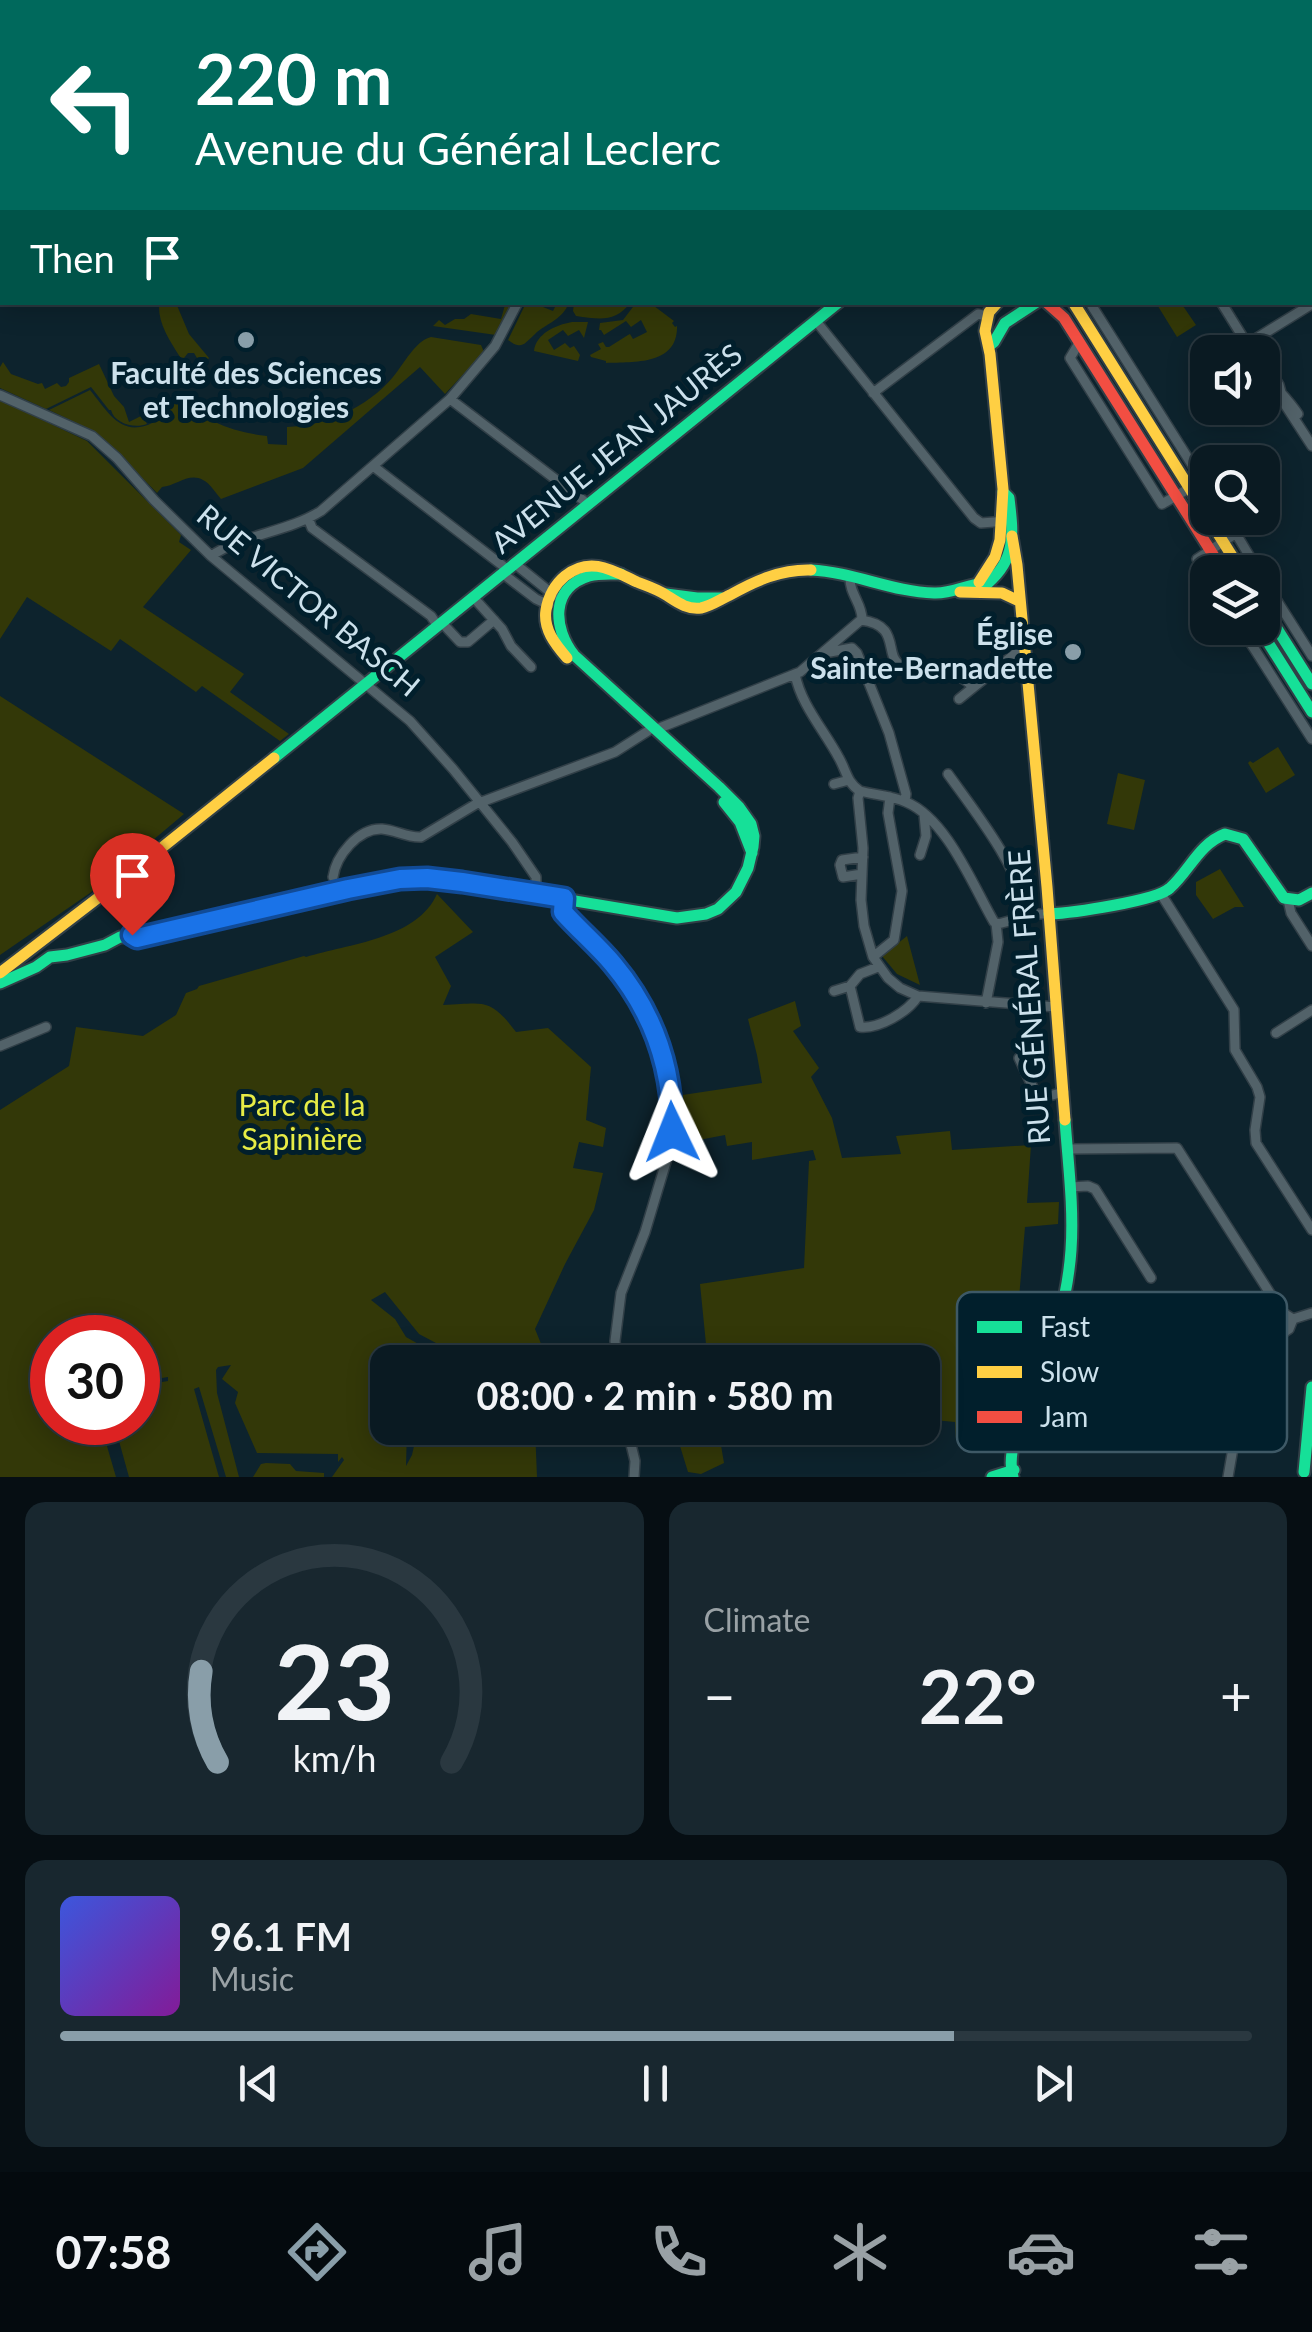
<!DOCTYPE html>
<html lang="en">
<head>
<meta charset="utf-8">
<style>
  body { margin:0; font-family:Lato,sans-serif; background:#18272f; color:#f1f3f6; height:100vh; display:flex; flex-direction:column; font-size:38px; white-space:nowrap }
  * { box-sizing:border-box; margin:0 }
  p { font-size:32px; color:#99a1a5 }
  .icon { flex:none; width:55px; height:55px; fill:none; stroke:currentColor; stroke-width:2; stroke-linecap:round; stroke-linejoin:round }
  .map { position:relative; height:1477px; overflow:hidden }
  .side { display:flex; flex-direction:column; gap:25px; padding:25px; background:#060e13; flex:1 }
  .side>* { flex:none }
  .guide { position:absolute; left:0px; top:0px; width:1312px; height:305px; box-shadow:0 5px 25px #0003,0 0 0 2px #2a3840; background:#00695c; color:#fff; overflow:hidden }
  .fabs { position:absolute; left:1190px; top:335px; display:grid; gap:20px }
  .fabs a { display:grid; place-items:center; width:90px; height:90px; border-radius:20px; background:#0a1a22; box-shadow:0 5px 25px #0003,0 0 0 2px #2a3840; font-size:50px }
  .speed { position:absolute; left:30px; top:1315px; display:flex; gap:20px; font-size:50px; font-weight:700; text-align:center }
  .speed>* { display:grid; place-content:center; width:130px; height:130px; border-radius:50%; background:#0a1a22; box-shadow:0 5px 25px #0003,0 0 0 2px #2a3840; line-height:1 }
  .speed .limit { border:15px solid #d22; background:#fff; color:#111 }
  .pin { position:absolute; display:grid; place-items:center; width:85px; height:85px; color:#fff; margin:-102px -42px; border-radius:50% 50% 50% 0; rotate:-45deg; box-shadow:0 0 10px #0007 }
  .pin .icon { rotate:45deg }
  .me { position:absolute; width:110px; margin:-55px; rotate:358deg; stroke-linejoin:round; filter:drop-shadow(0 0 8px #0008) }
  .turn { display:flex; align-items:center; gap:35px; height:210px; padding:0 30px; font-size:45px }
  .turn .icon { width:130px; height:130px; stroke-width:2.5 }
  .turn b { display:block; font-size:70px; line-height:85px }
  .then { display:flex; align-items:center; height:95px; padding:0 30px; background:#0003; gap:20px; font-size:38px }
  .big { font-size:75px; font-weight:700; line-height:1.1 }
  .side .card { flex:1; display:flex; flex-direction:column; justify-content:center; gap:15px; min-width:0; padding:0 35px; border-radius:20px; background:#18272f }
  .side .dial { align-items:center; gap:0 }
  .dial svg { height:260px; overflow:visible; fill:none; stroke:#2a3840; stroke-width:7; stroke-linecap:round; text-anchor:middle }
  .dial text { fill:#f1f3f6; stroke:none }
  .song { display:flex; align-items:center; gap:30px }
  .cover { width:120px; height:120px; border-radius:15px; background:linear-gradient(135deg,hsl(230 70% 55%),hsl(290 70% 35%)) }
  .played { height:10px; border-radius:5px; background:linear-gradient(90deg,#899ea9 75%,#2a3840 75%) }
  .keys { display:flex; justify-content:space-around; direction:ltr }
  .heat { display:flex; justify-content:space-between; align-items:center; font-size:55px; direction:ltr }
  .side .tiles { flex:1; display:grid; gap:25px; grid-template-columns:1fr 1fr }
  .card:last-child { grid-column:span 2 }
  .trip { position:absolute; left:370px; top:1345px; width:570px; height:100px; border-radius:20px; background:#0a1a22; box-shadow:0 5px 25px #0003,0 0 0 2px #2a3840; font-weight:700; line-height:100px; text-align:center }
  .menu { display:flex; height:160px; justify-content:space-around; align-items:center; background:#040a0e; color:#99a1a5 }
  .menu .icon { width:70px; height:70px }
  .menu .current { color:#899ea9 }
  .menu b { font-size:45px; color:#f1f3f6 }
  .map>svg:first-child { display:block }
  .green { fill:#333808 }
  .lines { fill:none; stroke-linecap:round; stroke-linejoin:round }
  .street-casing { stroke:#313f47; stroke-width:12 }
  .fast-casing { stroke:#313f47; stroke-width:15 }
  .slow-casing { stroke:#313f47; stroke-width:15 }
  .jam-casing { stroke:#313f47; stroke-width:15 }
  .street { stroke:#526269; stroke-width:9 }
  .fast { stroke:#16e098; stroke-width:11 }
  .slow { stroke:#ffcf43; stroke-width:11 }
  .jam { stroke:#f24e42; stroke-width:11 }
  .route-casing { stroke:#114b97; stroke-width:25 }
  .route { stroke:#1a73e8; stroke-width:18 }
  .poi-dot { fill:#899ea9; stroke:#011f2c; stroke-width:4 }
  .labels { text-anchor:middle; stroke-width:10; stroke-linejoin:round; paint-order:stroke }
  .poi-label { font-size:30px; font-weight:bold; fill:#cce1ec; stroke:#011f2c }
  .street-label { font-size:30px; fill:#cce1ec; stroke:#011f2c }
  .park-label { font-size:30px; fill:#e7ec45; stroke:#011f2c }
  .key { fill:#011f2c; stroke:#3e5966; stroke-width:2.5 }
  .key-label { font-size:28px; fill:#cce1ec }
</style>
</head>
<body>
<div class="map">
<svg width="1312" height="1477" viewBox="0 0 1312 1477">
  <rect width="100%" height="100%" fill="#0d232d"/>
  <path class="green" d="M 159,303 L 176,303 L 189,334 L 209,358 L 204,364 L 202,362 L 194,366 L 197,358 L 194,353 L 188,353 L 184,358 L 180,357 C 169,339 158,324 159,303 Z
    M 497,303 L 513,303 L 496,335 L 433,326 L 439,320 L 445,325 L 455,319 L 464,319 L 471,314 L 501,319 L 505,305 Z
    M 526,303 L 544,303 L 543,307 L 553,311 L 557,303 L 569,303 C 562,319 550,322 537,332 C 536,333 526,343 524,344 C 517,347 514,344 508,340 Z
    M 574,303 L 574,302 L 630,303 C 615,323 599,319 576,316 L 573,311 Z
    M 636,303 L 650,303 L 674,321 L 672,323 L 675,327 L 677,326 C 678,365 635,362 606,363 L 606,361 L 591,357 L 590,355 L 601,349 L 598,344 L 603,342 L 606,347 L 609,347 L 628,335 L 630,334 L 633,339 L 647,332 L 641,320 L 631,327 L 626,321 L 604,335 L 601,330 L 599,330 L 600,323 L 623,320 Z
    M 1156,303 L 1181,303 L 1196,325 L 1177,337 Z
    M 572,322 L 588,322 L 584,338 L 579,330 L 568,336 L 563,330 L 548,340 L 554,350 L 565,343 L 570,348 L 574,346 L 580,355 L 578,361 L 534,351 C 536,334 555,325 572,322 Z
    M 431,337 L 481,345 L 484,352 L 445,394 L 420,367 L 303,468 L 221,499 C 216,494 210,483 203,480 C 189,472 176,486 162,487 L 157,493 L 108,443 L 81,425 L 49,410 L 90,390 C 111,416 123,440 158,420 L 153,412 L 178,398 C 204,420 231,432 267,436 L 268,444 L 287,445 L 287,427 C 326,426 368,407 393,377 C 404,364 415,341 431,337 Z
    M 3,362 L 11,374 L 38,384 L 42,383 L 45,389 L 57,383 L 61,387 L 66,386 L 69,382 L 69,378 L 99,364 L 114,396 L 124,407 L 129,422 L 143,415 L 147,424 C 134,429 114,423 111,410 L 109,410 L 91,387 L 46,409 L 0,388 L 0,367 Z
    M 0,400 L 87,441 L 181,535 L 179,542 L 191,550 L 143,607 L 244,674 L 230,692 L 289,734 L 280,741 L 202,686 L 196,692 L 120,639 L 111,651 L 27,597 L 0,639 Z
    M 0,696 L 184,814 L 90,893 L 0,955 Z
    M 1278,747 L 1295,775 L 1266,793 L 1248,763 L 1250,761 L 1253,763 Z
    M 1118,773 L 1145,780 L 1134,830 L 1107,824 Z
    M 1220,869 L 1244,907 L 1235,907 L 1213,919 L 1196,895 L 1196,882 Z
    M 437,894 L 473,932 L 435,957 L 451,986 L 443,1005 C 483,1004 489,996 516,1032 L 548,1028 L 591,1067 L 586,1120 L 606,1128 L 603,1147 L 579,1142 L 573,1168 L 603,1173 L 594,1210 L 565,1264 L 535,1329 L 546,1356 L 543,1362 L 432,1362 L 436,1343 L 419,1334 L 385,1292 L 371,1300 L 395,1319 L 406,1337 L 429,1350 L 426,1362 L 388,1362 L 388,1428 L 407,1428 L 406,1466 L 412,1455 L 418,1428 L 535,1428 L 537,1477 L 332,1477 L 344,1460 L 342,1457 L 338,1462 L 338,1454 L 257,1453 L 235,1403 L 238,1392 L 222,1379 L 231,1365 L 218,1367 L 216,1370 L 217,1393 L 239,1477 L 226,1477 L 199,1387 L 194,1389 L 219,1477 L 129,1477 L 114,1423 L 138,1422 L 138,1386 L 168,1381 L 168,1377 L 138,1382 L 138,1338 L 52,1338 L 52,1422 L 96,1423 L 102,1429 L 116,1477 L 0,1477 L 0,1110 L 69,1066 L 76,1027 L 143,1036 L 176,1015 L 186,993 L 197,989 L 199,986 L 304,956 L 306,957 C 348,944 417,939 437,894 Z
    M 907,936 L 920,985 L 897,974 L 882,956 Z
    M 795,1001 L 801,1026 L 793,1031 L 819,1068 L 811,1077 L 832,1118 L 842,1158 L 901,1154 L 896,1136 L 950,1131 L 952,1150 L 1031,1145 L 1027,1203 L 1059,1202 L 1058,1224 L 1025,1227 L 1016,1334 L 999,1333 L 958,1336 L 957,1384 L 978,1386 L 978,1438 L 956,1439 L 955,1422 L 923,1419 L 922,1362 L 848,1362 L 847,1356 L 816,1362 L 649,1362 L 648,1356 L 707,1354 L 700,1284 L 804,1268 L 809,1161 L 816,1160 L 813,1150 L 752,1160 L 752,1142 L 727,1146 L 725,1135 L 683,1143 L 682,1136 L 676,1137 L 676,1096 L 762,1083 L 757,1055 L 748,1019 Z
    M 683,1428 L 718,1428 L 724,1463 L 701,1474 L 688,1472 L 680,1446 L 687,1444 Z
    M 266,1463 L 290,1464 L 296,1471 L 324,1473 L 324,1477 L 253,1477 L 261,1464 Z"/>
  <g class="lines">
    <g class="street-casing">
      <path id="street" d="M 84,0 L 86,2
        M 92,0 L 94,2
        M 889,0 L 889,2
        M 1039,0 L 1040,2
        M 59,2 L 62,0
        M 124,2 L 127,0
        M 0,57 L 2,56
        M 0,157 L 2,153
        M 1310,260 L 1312,263
        M 1221,302 L 1252,352
        M 1092,306 L 1208,490
        M 816,321 L 974,518 L 981,523 L 1007,521
        M 1079,343 L 1070,358 L 1162,504 L 1202,481
        M 1247,344 L 1312,304
        M 1262,358 L 1279,385 L 1284,403 L 1312,446
        M 1262,370 C 1273,386 1287,397 1298,414
        M 873,393 L 978,314 L 987,316
        M 0,395 L 92,436 L 117,458 L 154,500 L 211,556 L 410,721 L 453,769 L 512,842 L 536,877 L 536,893
        M 450,399 L 588,504
        M 373,466 L 507,569
        M 308,518 L 312,528 L 431,616 L 435,622 L 444,625 L 460,642 L 468,642 L 494,620
        M 1229,522 L 1259,572
        M 211,556 C 244,534 288,532 321,511 L 450,399 L 495,346 L 518,302
        M 514,563 L 555,596
        M 502,573 L 536,599 L 549,605
        M 1208,575 L 1197,559 L 1235,534
        M 1262,577 L 1312,656
        M 473,597 L 502,629 L 511,646 L 531,667
        M 861,620 C 901,625 884,654 899,664 C 912,673 925,666 938,669 C 950,671 965,678 973,687
        M 1241,628 L 1312,739
        M 827,649 L 830,652 L 852,648 L 857,653 L 889,733 L 906,794 L 905,801
        M 795,674 C 801,705 824,730 839,758 C 846,770 847,783 860,791 L 858,798 L 863,848 L 861,900 L 864,926 L 873,957 L 888,978 L 900,988 L 918,996 L 1056,1007
        M 959,699 L 1016,653 L 1025,650
        M 657,729 L 800,672 L 862,619 C 862,603 849,594 850,576
        M 948,774 C 979,817 1016,863 1029,916
        M 834,784 L 849,780
        M 860,791 C 875,795 892,796 906,802 C 947,819 973,886 994,922 L 998,924 L 1036,914 L 1049,914
        M 920,855 L 926,836 L 924,814
        M 862,874 L 843,877 L 840,865 L 842,860 L 863,857
        M 333,877 C 336,856 358,828 382,829 C 396,830 407,838 421,837 L 476,804 L 615,752 L 648,731
        M 1161,894 L 1234,1010 L 1235,1050 L 1257,1087 L 1260,1097 L 1255,1130 L 1256,1143 L 1312,1230
        M 564,898 L 563,913 L 614,965 L 637,1000 L 660,1047 L 671,1089 L 672,1142 L 645,1232 L 621,1293 L 615,1341 L 617,1362
        M 1288,900 L 1291,913 L 1312,946
        M 873,957 L 894,940 L 902,891 L 888,813 L 890,797
        M 878,967 L 860,974 L 850,986 L 860,1027 C 879,1029 908,1012 918,996
        M 834,991 L 850,986
        M 986,1003 L 998,942 L 996,923
        M 1276,1033 L 1312,1010
        M 0,1046 L 46,1027
        M 1019,1058 L 1037,1096 L 1041,1098 L 1064,1092
        M 1067,1149 L 1177,1148 L 1282,1312 L 1293,1319
        M 1070,1187 L 1088,1186 L 1095,1189 L 1151,1278
        M 1293,1319 L 1312,1313
        M 1206,1344 L 1197,1408 L 1200,1411 L 1238,1417
        M 627,1428 L 635,1461 L 634,1477
        M 1228,1477 L 1249,1356 L 1289,1329 L 1293,1319"/>
    </g>
    <g class="fast-casing">
      <path id="fast" d="M 811,0 L 813,2
        M 822,0 L 824,2
        M 921,0 L 922,2
        M 1203,2 L 1206,0
        M 989,346 L 994,342 L 1005,323 L 1037,302
        M 811,570 C 853,572 893,592 934,593 C 953,594 969,583 988,583 C 1017,558 1013,533 1009,498 L 1003,492
        M 666,594 L 697,598 L 722,598
        M 1262,605 L 1312,684
        M 1259,628 L 1312,712
        M 274,758 L 839,302
        M 724,802 L 740,822 L 752,853
        M 1049,914 C 1071,913 1157,901 1170,888 C 1190,870 1199,844 1225,834 L 1243,839 L 1284,898 L 1299,900 L 1312,893
        M 0,983 L 36,967 L 50,957 L 67,955 L 105,945 L 120,937 L 137,937 L 389,880 L 427,878 L 462,882 L 677,918 L 706,914 L 718,909 L 736,892 L 748,868 L 753,847 L 754,836 L 751,824 L 739,807 L 719,787 L 574,655 C 553,628 550,588 589,576 C 599,573 610,574 621,574
        M 1304,1472 L 1312,1387
        M 992,1477 L 1014,1470
        M 1013,1477 C 1004,1445 1030,1407 1041,1376 C 1056,1336 1068,1293 1071,1250 C 1074,1207 1068,1163 1065,1120"/>
    </g>
    <g class="slow-casing">
      <path id="slow" d="M 1073,302 L 1242,572
        M 1012,536 L 1017,565 L 1047,887 L 1065,1120
        M 979,582 L 995,557 L 1000,540 L 1003,489 L 990,354 L 985,331 L 989,312 L 998,302
        M 960,592 L 1002,593 L 1019,601
        M 567,658 C 555,644 543,629 546,610 C 548,597 555,584 565,576 C 590,556 612,570 637,582 C 647,586 657,589 666,595 C 677,602 687,610 701,608 C 711,606 721,599 730,595 C 755,581 781,569 811,570
        M 0,973 L 124,878 L 274,758"/>
    </g>
    <g class="jam-casing">
      <path id="jam" d="M 1046,302 L 1064,318 L 1224,572"/>
    </g>
    <use href="#street" class="street"/>
    <use href="#fast" class="fast"/>
    <use href="#slow" class="slow"/>
    <use href="#jam" class="jam"/>
  </g>
  <g class="lines">
    <g class="route-casing">
      <path id="route" d="M 132,935 L 137,938 L 348,889 L 400,879 L 427,878 L 462,882 L 564,898 L 563,912 C 579,930 598,946 613,964 C 654,1013 673,1069 672,1132"/>
    </g>
    <use href="#route" class="route"/>
  </g>
  <g class="poi-dot">
    <circle cx="246" cy="340" r="10"/>
    <circle cx="1073" cy="652" r="10"/>
  </g>
  <g class="labels">
    <g class="poi-label">
      <text x="246" y="384">Faculté des Sciences<tspan x="246" dy="34">et Technologies</tspan></text>
      <text x="1053" y="645" text-anchor="end">Église<tspan x="1053" dy="34">Sainte-Bernadette</tspan></text>
    </g>
    <g class="street-label">
      <text transform="translate(617 449) rotate(-39)" y="10">AVENUE JEAN JAURÈS</text>
      <text transform="translate(308 601) rotate(40)" y="10">RUE VICTOR BASCH</text>
      <text transform="translate(1030 997) rotate(-94)" y="10">RUE GÉNÉRAL FRÈRE</text>
    </g>
    <g class="park-label">
      <text x="302" y="1116">Parc de la<tspan x="302" dy="34">Sapinière</tspan></text>
    </g>
  </g>
  <rect x="957" y="1292" width="330" height="160" rx="15" class="key"/>
  <rect x="977" y="1321" width="45" height="12" fill="#16e098"/>
  <rect x="977" y="1366" width="45" height="12" fill="#ffcf43"/>
  <rect x="977" y="1411" width="45" height="12" fill="#f24e42"/>
  <g class="key-label">
    <text x="1040" y="1337">Fast</text>
    <text x="1040" y="1382">Slow</text>
    <text x="1040" y="1427">Jam</text>
  </g>
</svg>
<div class="fabs">
<a><svg class="icon" aria-label="sound" viewBox="0 0 24 24"><path d="M4 9h4l5-4v14l-5-4H4zM17 9q2 3 0 6"/></svg></a>
<a><svg class="icon" aria-label="search" viewBox="0 0 24 24"><circle cx="10" cy="10" r="6"/><path d="M15 15l6 6"/></svg></a>
<a><svg class="icon" aria-label="layers" viewBox="0 0 24 24"><path d="M12 4l9 5-9 5-9-5zM3 14l9 5 9-5"/></svg></a>
</div>
<div class="speed"><div class="limit">30</div></div>
<div class="pin" style="left:132px;top:935px;background:#d93025"><svg class="icon" aria-label="arrive" viewBox="0 0 24 24"><path d="M6 21V4h12l-3 4 3 4H6"/></svg></div>
<svg class="me" style="left:672px;top:1132px" viewBox="-20 -20 40 40"><path d="M0-17L14 15 0 8-14 15z" fill="#1a73e8" stroke="#fff" stroke-width="4"/></svg>
<div class="trip">08:00 · 2 min · 580 m</div>
<div class="guide">
<div class="turn"><svg class="icon" aria-label="left" viewBox="0 0 24 24"><path d="M17 20v-9H6M10 6l-5 5 5 5"/></svg><div><b>220 m</b>Avenue du Général Leclerc</div></div>
<div class="then">Then<svg class="icon" aria-label="arrive" viewBox="0 0 24 24"><path d="M6 21V4h12l-3 4 3 4H6"/></svg></div>
</div>
</div>
<section class="side">
<div class="tiles">
<div class="card dial"><svg viewBox="0 0 100 80">
<path d="M14 69A42 42 0 1 1 86 69"/>
<path d="M14 69A42 42 0 0 1 9 41" stroke="#899ea9"/>
<text x="50" y="56" font-size="32" font-weight="700">23</text>
<text x="50" y="72" font-size="11">km/h</text>
</svg></div>
<div class="card"><p>Climate</p>
<div class="heat"><a>−</a><b class="big">22°</b><a>+</a></div>
</div>
<div class="card">
<div class="song"><i class="cover"></i><div><b>96.1 FM</b><p>Music</p></div></div>
<div class="played"></div>
<div class="keys"><svg class="icon" aria-label="previous" viewBox="0 0 24 24"><path d="M18 5L8 12l10 7zM5 5v14"/></svg><svg class="icon" aria-label="pause" viewBox="0 0 24 24"><path d="M8 5v14M16 5v14"/></svg><svg class="icon" aria-label="next" viewBox="0 0 24 24"><path d="M6 5l10 7-10 7zM19 5v14"/></svg></div>
</div>
</div>
</section>
<nav class="menu">
<b>07:58</b>
<svg class="icon current" aria-label="directions" viewBox="0 0 24 24"><path d="M12 3l9 9-9 9-9-9zM9 14v-3h6M13 9l2 2-2 2"/></svg>
<svg class="icon" aria-label="music" viewBox="0 0 24 24"><path d="M9 18V5l10-2v13"/><circle cx="6" cy="18" r="3"/><circle cx="16" cy="16" r="3"/></svg>
<svg class="icon" aria-label="phone" viewBox="0 0 24 24"><path d="M5 4h4l2 5-3 2q2 4 5 5l2-3 5 2v4C11 20 4 13 5 4z"/></svg>
<svg class="icon" aria-label="climate" viewBox="0 0 24 24"><path d="M12 3v18M4 7l16 10M4 17L20 7"/></svg>
<svg class="icon" aria-label="car" viewBox="0 0 24 24"><path d="M5 17H2v-5l4-1 3-4h7l3 4 3 1v5h-3M9 17h6M6 11h13"/><circle cx="7" cy="17" r="2"/><circle cx="17" cy="17" r="2"/></svg>
<svg class="icon" aria-label="filters" viewBox="0 0 24 24"><path d="M4 7h16M4 17h16"/><circle cx="9" cy="7" r="2"/><circle cx="15" cy="17" r="2"/></svg>
</nav>
</body>
</html>
